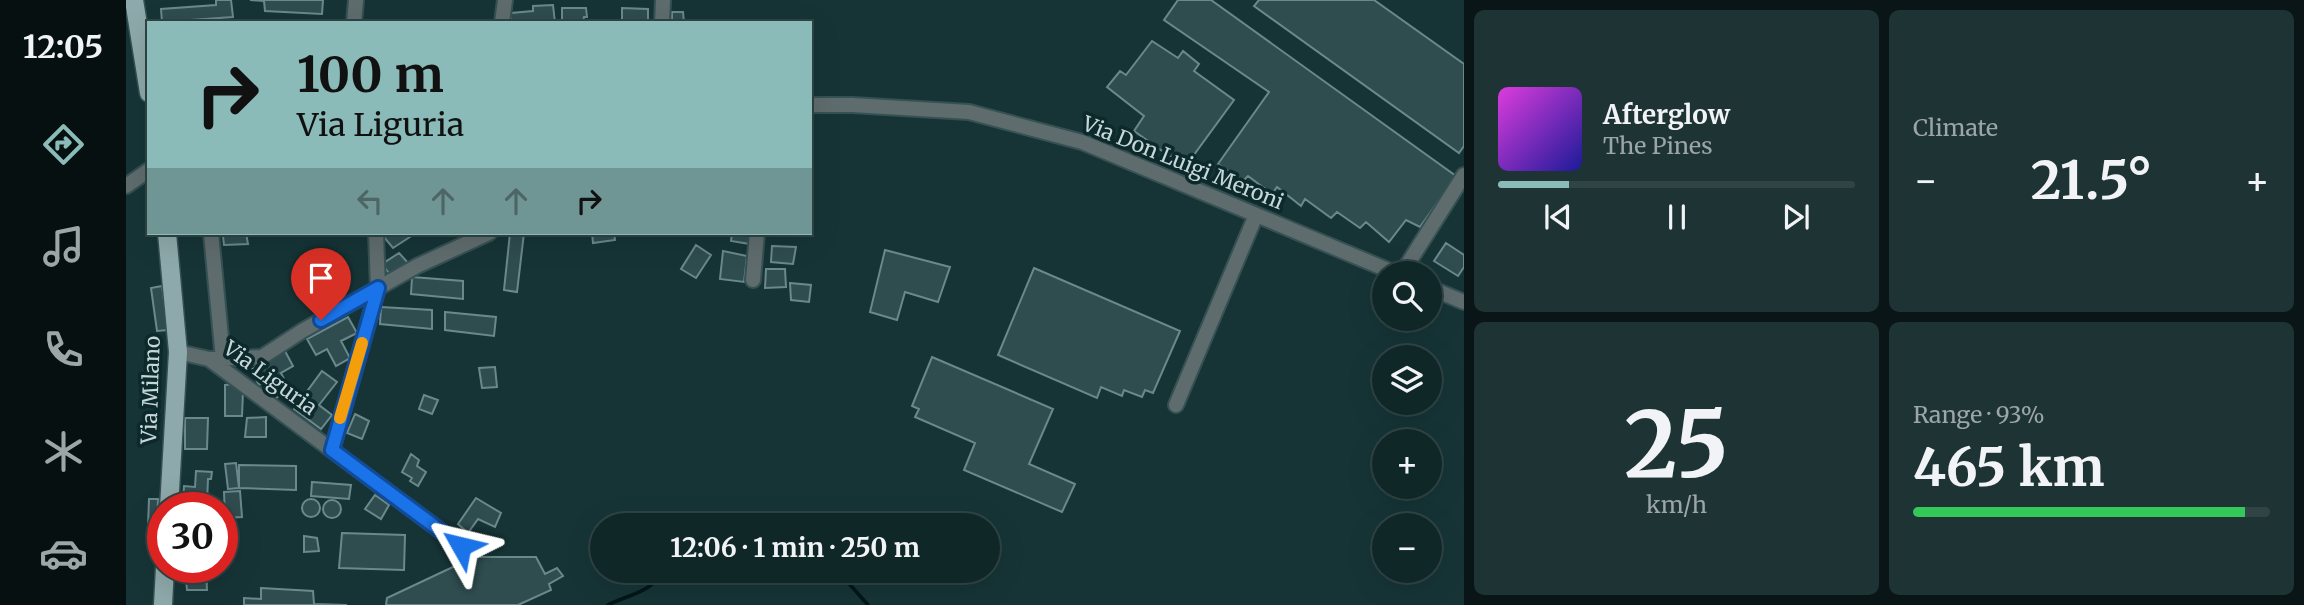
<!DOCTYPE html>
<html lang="en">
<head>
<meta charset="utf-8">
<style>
  body { margin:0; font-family:Merriweather,serif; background:#1e3334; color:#f1f3f6; height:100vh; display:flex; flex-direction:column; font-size:26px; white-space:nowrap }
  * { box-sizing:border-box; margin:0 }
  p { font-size:23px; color:#9ca5a8 }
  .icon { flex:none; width:38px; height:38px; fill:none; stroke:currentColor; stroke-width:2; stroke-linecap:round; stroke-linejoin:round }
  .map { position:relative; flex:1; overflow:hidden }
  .drawer { display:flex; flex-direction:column; gap:10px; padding:10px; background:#091516; width:840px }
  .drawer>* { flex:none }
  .top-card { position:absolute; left:21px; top:21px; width:665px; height:214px; border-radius:0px; box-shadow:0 7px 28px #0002,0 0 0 2px #304445; background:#8bbbb9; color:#111; overflow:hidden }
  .controls { position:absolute; left:1246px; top:261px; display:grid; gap:14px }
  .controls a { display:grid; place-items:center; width:70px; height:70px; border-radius:50%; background:#102728; box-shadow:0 7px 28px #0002,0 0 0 2px #304445; font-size:35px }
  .speed { position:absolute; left:21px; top:492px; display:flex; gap:14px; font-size:35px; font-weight:700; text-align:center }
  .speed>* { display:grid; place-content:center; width:91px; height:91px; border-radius:50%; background:#102728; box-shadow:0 7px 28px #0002,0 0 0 2px #304445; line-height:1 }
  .speed .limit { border:10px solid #d22; background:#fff; color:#111 }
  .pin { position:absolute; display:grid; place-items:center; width:60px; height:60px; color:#fff; margin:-72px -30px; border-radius:50% 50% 50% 0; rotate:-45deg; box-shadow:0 0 7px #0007 }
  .pin .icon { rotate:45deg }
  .me { position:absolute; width:77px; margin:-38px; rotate:307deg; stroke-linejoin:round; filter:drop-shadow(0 0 5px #0008) }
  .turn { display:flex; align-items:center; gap:24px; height:147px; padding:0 35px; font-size:32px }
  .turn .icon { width:91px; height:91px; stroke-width:2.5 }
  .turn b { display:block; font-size:49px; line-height:60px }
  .lanes { display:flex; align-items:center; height:66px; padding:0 35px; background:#0003; justify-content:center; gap:35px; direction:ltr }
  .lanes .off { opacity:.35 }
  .big { font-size:52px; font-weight:700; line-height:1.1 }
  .drawer .widget { flex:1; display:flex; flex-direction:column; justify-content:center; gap:10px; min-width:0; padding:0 24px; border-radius:10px; background:#1e3334 }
  .drawer .dial { align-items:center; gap:0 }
  .dial b { font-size:91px; line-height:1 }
  .song { display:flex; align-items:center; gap:21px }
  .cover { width:84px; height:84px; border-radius:10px; background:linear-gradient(135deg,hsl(300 70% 55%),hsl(240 70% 35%)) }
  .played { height:7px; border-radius:4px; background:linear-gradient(90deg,#8bbbb9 20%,#304445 20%) }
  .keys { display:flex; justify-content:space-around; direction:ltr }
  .heat { display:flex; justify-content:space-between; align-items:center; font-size:38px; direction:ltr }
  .charge { height:10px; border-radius:5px; background:linear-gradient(90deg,#34c759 93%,#304445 0) }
  .drawer .tiles { flex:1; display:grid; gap:10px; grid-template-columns:repeat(2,1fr) }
  .trip { position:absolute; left:464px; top:513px; width:410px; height:70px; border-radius:35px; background:#102728; box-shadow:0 7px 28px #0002,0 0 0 2px #304445; font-weight:700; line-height:70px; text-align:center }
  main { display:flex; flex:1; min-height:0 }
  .tab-bar { display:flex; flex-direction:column; width:126px; justify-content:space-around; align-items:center; background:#061010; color:#9ca5a8 }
  .tab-bar .icon { width:49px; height:49px }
  .tab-bar .on { color:#8bbbb9 }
  .tab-bar b { font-size:32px; color:#f1f3f6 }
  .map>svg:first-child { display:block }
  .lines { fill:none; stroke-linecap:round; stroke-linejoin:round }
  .stream { stroke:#021618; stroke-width:3.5 }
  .building { fill:#2f4c4f; stroke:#6a898c; stroke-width:2 }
  .minor-casing { stroke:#365153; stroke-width:18 }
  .major-casing { stroke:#365153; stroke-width:21 }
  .minor { stroke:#5f6c6d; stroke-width:14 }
  .major { stroke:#8ea9ab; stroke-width:18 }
  .route-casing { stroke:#114b97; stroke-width:18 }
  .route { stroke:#1a73e8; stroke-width:12 }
  .slow { stroke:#f59e0b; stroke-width:12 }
  .labels { text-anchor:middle; stroke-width:7; stroke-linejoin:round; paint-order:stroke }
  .street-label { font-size:21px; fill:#c7d7d9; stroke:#0c292c }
</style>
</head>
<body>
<main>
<nav class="tab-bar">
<b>12:05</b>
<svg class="icon on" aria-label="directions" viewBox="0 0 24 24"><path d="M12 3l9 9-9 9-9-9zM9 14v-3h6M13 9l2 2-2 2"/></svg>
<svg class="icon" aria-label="music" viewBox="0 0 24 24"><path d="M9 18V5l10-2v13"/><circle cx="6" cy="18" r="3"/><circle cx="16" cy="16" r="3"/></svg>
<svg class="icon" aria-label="phone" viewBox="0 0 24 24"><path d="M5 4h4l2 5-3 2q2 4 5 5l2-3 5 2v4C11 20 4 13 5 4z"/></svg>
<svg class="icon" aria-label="climate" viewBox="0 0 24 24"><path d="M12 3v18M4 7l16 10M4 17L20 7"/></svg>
<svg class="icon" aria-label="car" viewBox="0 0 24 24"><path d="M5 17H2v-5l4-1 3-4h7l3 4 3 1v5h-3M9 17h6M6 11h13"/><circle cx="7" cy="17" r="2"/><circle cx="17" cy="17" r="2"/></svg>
</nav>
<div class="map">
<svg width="1338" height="605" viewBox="0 0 1338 605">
  <rect width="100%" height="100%" fill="#163436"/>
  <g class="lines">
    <path class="stream" d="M 594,525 L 614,519 L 627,525
      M 711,570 L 742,605
      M 482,605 C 498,596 532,591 534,570"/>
  </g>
  <path class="building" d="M 90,0 L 105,0 L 107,17 L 36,22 L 35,9 L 90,5 Z
    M 124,0 L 197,0 L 196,14 L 139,11 L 138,1 Z
    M 1052,0 L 1085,0 L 1330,176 L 1294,227 L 1280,220 L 1263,242 L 1240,222 L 1234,228 L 1211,212 L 1205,218 L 1179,199 L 1175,206 L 1151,187 L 1146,194 L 1122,176 L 1117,181 L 1092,164 L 1143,92 L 1038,20 Z
    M 1133,0 L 1248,0 L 1338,64 L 1338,146 L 1333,153 L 1128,6 Z
    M 427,5 L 429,23 L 385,23 L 385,13 L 407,11 L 407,6 Z
    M 436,8 L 460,8 L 461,17 L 458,17 L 457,23 L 436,23 Z
    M 496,8 L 522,9 L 522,23 L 496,23 Z
    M 546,12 L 557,12 L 558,23 L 546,23 Z
    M 1026,41 L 1052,58 L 1057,51 L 1073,64 L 1068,71 L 1108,100 L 1059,167 L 1008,131 L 1018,116 L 981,87 L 994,71 L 1000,75 Z
    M 120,233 L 122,244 L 98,245 L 97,236 Z
    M 260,233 L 290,233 L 267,248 L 257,236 Z
    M 384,233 L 398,233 L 391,292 L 378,290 Z
    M 466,233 L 488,233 L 489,240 L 467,243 Z
    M 606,233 L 626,233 L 624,244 L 605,241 Z
    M 1320,243 L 1338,255 L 1338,267 L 1332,276 L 1308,261 Z
    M 570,245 L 585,255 L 570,278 L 555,269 Z
    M 646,246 L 670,247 L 667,264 L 645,262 Z
    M 759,250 L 824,267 L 812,302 L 779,292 L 771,320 L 744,312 Z
    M 597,251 L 621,256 L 618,282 L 594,279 Z
    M 273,253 L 284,265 L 265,276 L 256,264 Z
    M 908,268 L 1054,331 L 1027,393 L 1019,390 L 1016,397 L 998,390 L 996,396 L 975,387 L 971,398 L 872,355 Z
    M 640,269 L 659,269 L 660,287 L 639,288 Z
    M 286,277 L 337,281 L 337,299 L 285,294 Z
    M 664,283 L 685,285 L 683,302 L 665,300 Z
    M 36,286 L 42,330 L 31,331 L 25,288 Z
    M 255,307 L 306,310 L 306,329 L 254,324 Z
    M 319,312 L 370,317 L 368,336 L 319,330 Z
    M 222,317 L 231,333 L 215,341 L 224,358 L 210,366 L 201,349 L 190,355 L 181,339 Z
    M 159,351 L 167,366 L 155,373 L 164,391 L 150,398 L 141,381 L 133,385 L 125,370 Z
    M 806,357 L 927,409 L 903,464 L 949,484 L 936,512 L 838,470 L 849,443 L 789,417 L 793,409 L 786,406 Z
    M 369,367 L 371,387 L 356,388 L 353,368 Z
    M 196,371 L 211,382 L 193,405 L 206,415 L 195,429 L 168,409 Z
    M 108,384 L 117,392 L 116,416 L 99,416 L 99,385 Z
    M 298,395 L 312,400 L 306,414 L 293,409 Z
    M 229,414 L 243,421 L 236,439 L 221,433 Z
    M 140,417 L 140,437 L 119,437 L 121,418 Z
    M 59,418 L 82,418 L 81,449 L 59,449 Z
    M 285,454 L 293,460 L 291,466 L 300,472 L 292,486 L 284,481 L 286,478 L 276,472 Z
    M 110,463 L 113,488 L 102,489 L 99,464 Z
    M 113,465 L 170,466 L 170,490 L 113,488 Z
    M 70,471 L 86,472 L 85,479 L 82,479 L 81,503 L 57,501 L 58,486 L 69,487 Z
    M 186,482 L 225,485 L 223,499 L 185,496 Z
    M 114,491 L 116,517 L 99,518 L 98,492 Z
    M 249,495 L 263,505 L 255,519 L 239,509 Z
    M 350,498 L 375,513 L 369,527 L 352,519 L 342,533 L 332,524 Z
    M176 508a9 9 0 1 1 18 0a9 9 0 1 1-18 0Z
    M 23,499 L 32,499 L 31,526 L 22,526 Z
    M197 509a9 9 0 1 1 18 0a9 9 0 1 1-18 0Z
    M 216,533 L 279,535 L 278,570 L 213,568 Z
    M 178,536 L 191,538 L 193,551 L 178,552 Z
    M 348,557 L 410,557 L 419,574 L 431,568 L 437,576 L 423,584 L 425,590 L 392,605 L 260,605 L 261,598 Z
    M 59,567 L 80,567 L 81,590 L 61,590 Z
    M 135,588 L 187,591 L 188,604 L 221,605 L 118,605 L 118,598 L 135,599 Z"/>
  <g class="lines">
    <g class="minor-casing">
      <path id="minor" d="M 228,23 L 230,0
        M 376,23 L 379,0
        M 536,23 L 537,0
        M 684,105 L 726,105 L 843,112 L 956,142 L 1269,273
        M 0,186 L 23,170
        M 85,233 L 97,359
        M 1276,273 L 1338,175
        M 627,280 L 631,233
        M 1304,288 L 1338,302
        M 52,352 L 83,359 L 335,546
        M 83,359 L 136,357 L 176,331 L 291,266 L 363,233
        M 1050,405 L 1130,215
        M 206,450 L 252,288 L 250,233"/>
    </g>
    <g class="major-casing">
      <path id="major" d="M 8,0 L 23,93
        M 41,233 L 52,352 L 43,508
        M 37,605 L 39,567"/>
    </g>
    <use href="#minor" class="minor"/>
    <use href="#major" class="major"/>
  </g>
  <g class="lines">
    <g class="route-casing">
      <path id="route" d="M 195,320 L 252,288 L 206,450 L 335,546"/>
    </g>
    <use href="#route" class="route"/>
    <path class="slow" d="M 214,418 L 236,343"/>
  </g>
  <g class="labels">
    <g class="street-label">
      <text transform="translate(1057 163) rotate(22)" y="7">Via Don Luigi Meroni</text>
      <text transform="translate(144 378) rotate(36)" y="7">Via Liguria</text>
      <text transform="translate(25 390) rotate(-88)" y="7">Via Milano</text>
    </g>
  </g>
</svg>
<div class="controls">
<a><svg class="icon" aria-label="search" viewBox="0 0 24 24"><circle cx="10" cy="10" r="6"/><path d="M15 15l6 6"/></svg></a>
<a><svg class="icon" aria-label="layers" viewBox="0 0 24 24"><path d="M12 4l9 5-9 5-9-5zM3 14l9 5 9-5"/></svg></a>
<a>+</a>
<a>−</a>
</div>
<div class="speed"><div class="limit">30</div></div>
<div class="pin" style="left:195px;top:320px;background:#d93025"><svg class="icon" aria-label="arrive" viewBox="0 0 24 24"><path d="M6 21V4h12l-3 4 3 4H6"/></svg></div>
<svg class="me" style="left:335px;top:546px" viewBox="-20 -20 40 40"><path d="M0-17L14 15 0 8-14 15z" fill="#1a73e8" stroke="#fff" stroke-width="4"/></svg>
<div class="trip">12:06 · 1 min · 250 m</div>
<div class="top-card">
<div class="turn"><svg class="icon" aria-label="right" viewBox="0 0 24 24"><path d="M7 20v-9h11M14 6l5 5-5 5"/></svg><div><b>100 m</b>Via Liguria</div></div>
<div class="lanes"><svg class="icon off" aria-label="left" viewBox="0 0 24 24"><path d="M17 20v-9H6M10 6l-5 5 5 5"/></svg><svg class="icon off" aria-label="ahead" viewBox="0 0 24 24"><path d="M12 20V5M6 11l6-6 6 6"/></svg><svg class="icon off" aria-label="ahead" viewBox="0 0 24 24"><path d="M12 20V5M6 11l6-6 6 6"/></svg><svg class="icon" aria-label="right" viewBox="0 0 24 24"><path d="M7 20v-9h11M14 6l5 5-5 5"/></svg></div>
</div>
</div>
<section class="drawer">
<div class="tiles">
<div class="widget">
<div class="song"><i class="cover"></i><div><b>Afterglow</b><p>The Pines</p></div></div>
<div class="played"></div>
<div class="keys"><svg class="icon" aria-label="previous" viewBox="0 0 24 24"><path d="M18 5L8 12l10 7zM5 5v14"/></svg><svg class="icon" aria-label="pause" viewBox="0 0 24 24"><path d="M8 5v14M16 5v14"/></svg><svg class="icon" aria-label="next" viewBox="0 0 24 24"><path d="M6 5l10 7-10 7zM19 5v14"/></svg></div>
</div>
<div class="widget"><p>Climate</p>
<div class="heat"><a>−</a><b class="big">21.5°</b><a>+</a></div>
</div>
<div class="widget dial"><b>25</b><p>km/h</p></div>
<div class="widget"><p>Range · 93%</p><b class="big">465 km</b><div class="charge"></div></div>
</div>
</section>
</main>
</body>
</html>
